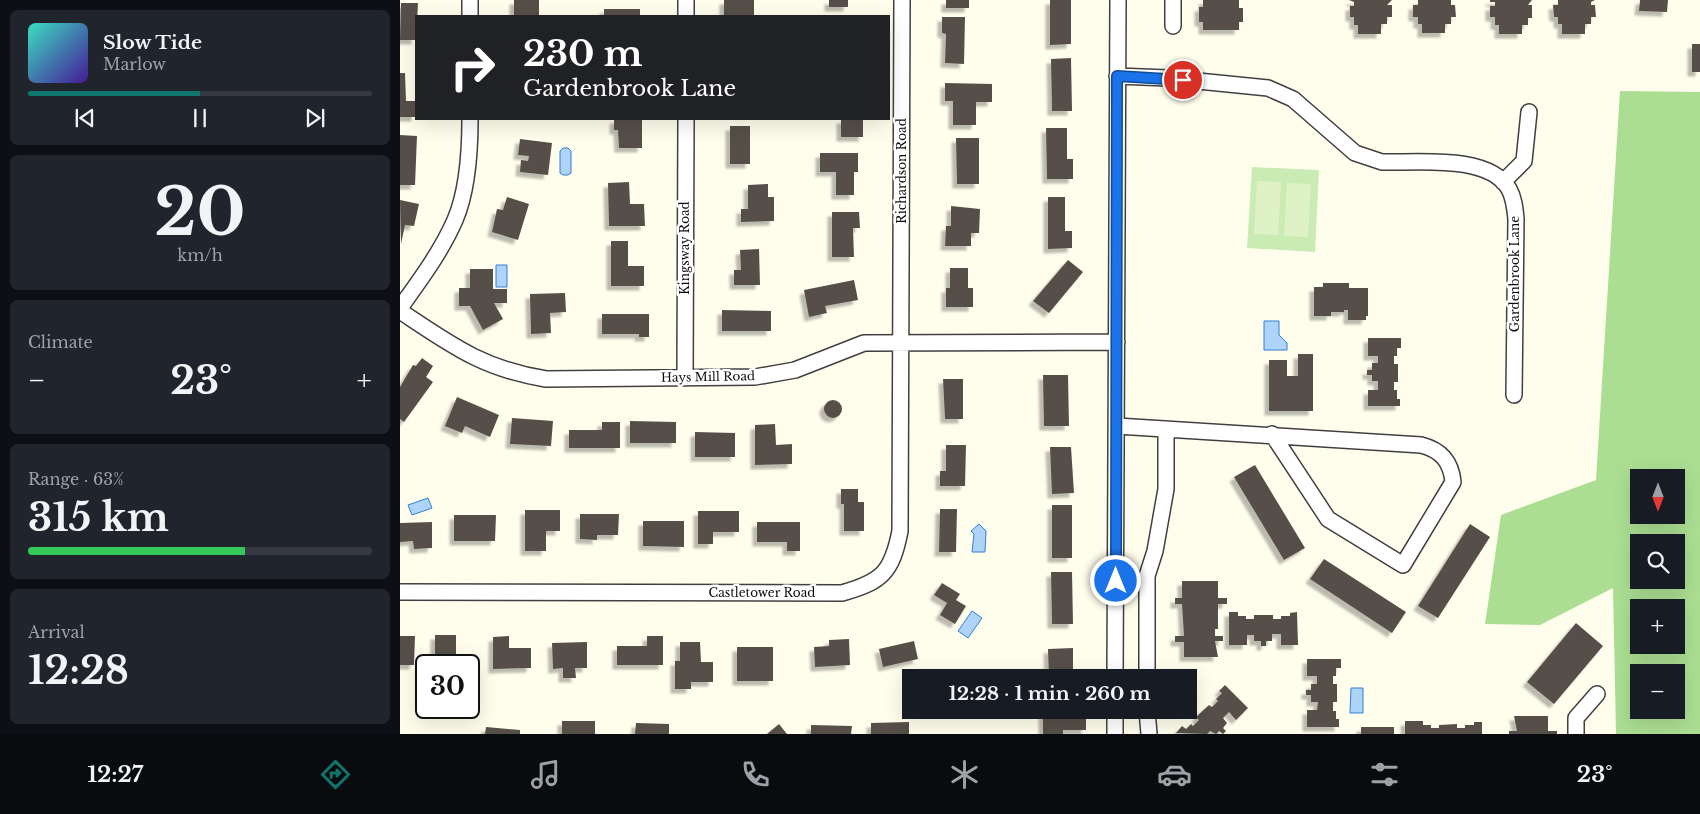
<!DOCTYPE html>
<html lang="en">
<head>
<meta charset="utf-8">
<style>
  body { margin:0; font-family:"Libre Baskerville",serif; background:#20242c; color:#f1f3f6; height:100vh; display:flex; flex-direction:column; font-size:19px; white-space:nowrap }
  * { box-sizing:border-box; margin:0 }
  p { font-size:16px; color:#9ea1a6 }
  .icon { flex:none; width:28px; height:28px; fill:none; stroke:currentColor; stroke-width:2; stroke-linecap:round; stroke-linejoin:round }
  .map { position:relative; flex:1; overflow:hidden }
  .sheet { display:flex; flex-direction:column; gap:10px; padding:10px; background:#0d0f14; width:400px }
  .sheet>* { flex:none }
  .top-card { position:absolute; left:15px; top:15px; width:475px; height:105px; border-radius:0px; box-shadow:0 5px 20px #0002; background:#202124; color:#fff; overflow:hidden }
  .needle { width:32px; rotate:180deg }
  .controls { position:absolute; left:1230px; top:469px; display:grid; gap:10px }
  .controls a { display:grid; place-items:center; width:55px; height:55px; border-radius:0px; background:#171b24; box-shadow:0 5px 20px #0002; font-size:25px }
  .speed { position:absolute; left:15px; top:654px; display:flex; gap:10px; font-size:25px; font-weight:700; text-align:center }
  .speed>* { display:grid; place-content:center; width:65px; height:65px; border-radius:50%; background:#171b24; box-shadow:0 5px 20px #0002; line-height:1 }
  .speed .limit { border:2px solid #111; border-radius:8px; background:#fff; color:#111 }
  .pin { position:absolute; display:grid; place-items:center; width:42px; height:42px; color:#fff; margin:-21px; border:2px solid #fff; border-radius:50%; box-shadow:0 1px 5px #0007 }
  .me { position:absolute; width:55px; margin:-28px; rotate:0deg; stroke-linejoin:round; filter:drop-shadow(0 0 4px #0008) }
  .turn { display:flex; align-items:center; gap:18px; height:105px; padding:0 25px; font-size:22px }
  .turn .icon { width:65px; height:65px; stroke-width:2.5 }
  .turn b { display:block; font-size:35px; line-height:42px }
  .big { font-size:38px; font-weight:700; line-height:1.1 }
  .sheet .card { flex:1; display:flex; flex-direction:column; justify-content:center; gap:8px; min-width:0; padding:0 18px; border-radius:8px; background:#20242c }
  .sheet .dial { align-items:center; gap:0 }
  .dial b { font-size:65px; line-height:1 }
  .song { display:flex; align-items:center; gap:15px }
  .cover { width:60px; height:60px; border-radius:8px; background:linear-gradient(135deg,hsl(170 70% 55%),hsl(260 70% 35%)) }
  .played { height:5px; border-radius:2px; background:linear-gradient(90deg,#0f766e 50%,#363941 50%) }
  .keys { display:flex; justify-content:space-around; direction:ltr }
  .heat { display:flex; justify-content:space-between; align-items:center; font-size:28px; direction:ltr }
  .charge { height:8px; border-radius:4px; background:linear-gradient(90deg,#34c759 63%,#363941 0) }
  .trip { position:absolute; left:502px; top:669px; width:295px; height:50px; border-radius:0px; background:#171b24; box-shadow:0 5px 20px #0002; font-weight:700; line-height:50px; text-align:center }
  .dock { display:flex; height:80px; justify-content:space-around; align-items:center; background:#090b0e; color:#9ea1a6 }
  .dock .icon { width:35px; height:35px }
  .dock .selected { color:#0f766e }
  .dock b { font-size:22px; color:#f1f3f6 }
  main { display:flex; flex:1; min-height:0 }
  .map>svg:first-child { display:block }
  .green { fill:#caecb4 }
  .forest { fill:#abde92; fill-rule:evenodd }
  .pitch { fill:#def2c6 }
  .water { fill:#aed4fa; stroke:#307fd6 }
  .building { fill:#565048; filter:url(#shadow) }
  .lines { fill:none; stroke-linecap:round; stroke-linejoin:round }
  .minor-casing { stroke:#404040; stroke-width:18 }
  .minor { stroke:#fff; stroke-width:15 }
  .route-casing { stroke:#114b97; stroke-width:12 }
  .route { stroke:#1a73e8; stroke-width:9 }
  .labels { text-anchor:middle; stroke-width:5; stroke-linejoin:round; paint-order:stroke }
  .street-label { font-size:12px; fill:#0d0d0d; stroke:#fff }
</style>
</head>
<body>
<main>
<section class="sheet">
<div class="card">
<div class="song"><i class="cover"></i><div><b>Slow Tide</b><p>Marlow</p></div></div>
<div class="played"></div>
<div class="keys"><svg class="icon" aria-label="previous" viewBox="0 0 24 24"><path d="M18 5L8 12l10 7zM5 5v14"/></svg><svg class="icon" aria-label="pause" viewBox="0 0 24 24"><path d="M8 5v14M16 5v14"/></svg><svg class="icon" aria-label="next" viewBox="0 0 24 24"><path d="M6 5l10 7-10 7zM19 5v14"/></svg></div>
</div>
<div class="card dial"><b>20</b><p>km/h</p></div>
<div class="card"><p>Climate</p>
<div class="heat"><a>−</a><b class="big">23°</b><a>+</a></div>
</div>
<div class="card"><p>Range · 63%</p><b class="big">315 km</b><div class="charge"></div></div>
<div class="card"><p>Arrival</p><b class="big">12:28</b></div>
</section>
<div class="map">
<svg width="1300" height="734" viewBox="0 0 1300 734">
  <defs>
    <filter id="shadow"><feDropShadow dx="-4.5" dy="4.5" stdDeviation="1" flood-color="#0004"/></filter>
  </defs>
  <rect width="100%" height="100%" fill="#fffeed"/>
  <path class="green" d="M 852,167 L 919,170 L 915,252 L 847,248 Z"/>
  <path class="forest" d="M 1220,91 L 1300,92 L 1300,734 L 1216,734 L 1213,588 L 1140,625 L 1085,624 L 1101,515 L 1196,480 ZM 1239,478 L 1276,478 L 1276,515 L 1239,515 ZM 1239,542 L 1276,542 L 1276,580 L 1239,580 ZM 1239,608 L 1276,608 L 1276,645 L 1239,645 ZM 1239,672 L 1276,672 L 1276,710 L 1239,710 Z"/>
  <path class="pitch" d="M 857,181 L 881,182 L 878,235 L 854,234 Z
    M 887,183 L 911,184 L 908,237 L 884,236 Z"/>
  <path class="water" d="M 163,148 L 168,148 L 171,151 L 171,173 L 168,175 L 163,175 L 160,173 L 160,151 Z
    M 96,265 L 107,265 L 107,287 L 96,287 Z
    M 864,321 L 879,321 L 879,335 L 887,343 L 887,350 L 864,350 Z
    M 28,498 L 32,508 L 12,515 L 8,505 Z
    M 579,524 L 586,531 L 585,552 L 572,552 L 574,534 L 571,531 Z
    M 572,611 L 582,618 L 568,638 L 558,631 Z
    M 951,688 L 963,688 L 963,713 L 950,713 Z"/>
  <path class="building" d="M 114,0 L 139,0 L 139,16 L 114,16 Z
    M 324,0 L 354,0 L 354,16 L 324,16 Z
    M 429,0 L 448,0 L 448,7 L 429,7 Z
    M 546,0 L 569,0 L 569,8 L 546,8 Z
    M 650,0 L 671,0 L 671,44 L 650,45 Z
    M 803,0 L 839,0 L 839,8 L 843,8 L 843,22 L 839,22 L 839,30 L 803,30 L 803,22 L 799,22 L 799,7 L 803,7 Z
    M 949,0 L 992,0 L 987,5 L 992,5 L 992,17 L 987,17 L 987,24 L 981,24 L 981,34 L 958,34 L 958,25 L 954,25 L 954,17 L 950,17 L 950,6 L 954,6 L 954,2 Z
    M 1018,0 L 1051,0 L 1051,5 L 1055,5 L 1056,17 L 1051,17 L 1051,24 L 1045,24 L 1045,33 L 1022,33 L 1022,24 L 1018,24 L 1018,17 L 1013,17 L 1013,5 L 1018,5 Z
    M 1090,0 L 1132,0 L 1128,5 L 1132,5 L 1132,18 L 1128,18 L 1128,25 L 1122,25 L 1122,34 L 1099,34 L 1099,25 L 1095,25 L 1095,17 L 1090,17 L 1090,6 L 1095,6 L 1095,2 L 1090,2 Z
    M 1158,0 L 1195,0 L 1191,2 L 1191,5 L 1195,5 L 1196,17 L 1191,17 L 1191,24 L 1185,24 L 1185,34 L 1162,34 L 1162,24 L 1158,24 L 1158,17 L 1154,17 L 1153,5 L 1158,5 Z
    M 1240,0 L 1268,0 L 1267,12 L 1239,11 Z
    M 1,3 L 18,3 L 16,40 L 0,40 Z
    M 204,9 L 240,9 L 240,16 L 204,16 Z
    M 542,17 L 565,17 L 564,64 L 545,63 L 546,34 L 542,33 Z
    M 1292,44 L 1300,44 L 1300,72 L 1292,72 Z
    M 671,58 L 672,111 L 652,111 L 651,59 Z
    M 0,73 L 5,73 L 6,101 L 16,101 L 16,117 L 0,117 Z
    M 545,83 L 592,84 L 592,102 L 576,102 L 576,125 L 553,125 L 553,101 L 545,101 Z
    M 214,119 L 242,119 L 242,148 L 219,148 L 218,130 L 214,130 Z
    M 441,119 L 463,119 L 463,137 L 441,137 Z
    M 330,126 L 350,126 L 350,164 L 330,164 Z
    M 646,128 L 667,128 L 667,159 L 673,159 L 673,179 L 647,179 Z
    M 0,135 L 17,136 L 15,185 L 0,185 Z
    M 556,138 L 579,138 L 579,184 L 557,184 Z
    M 120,139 L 152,143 L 148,175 L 120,172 L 121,160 L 128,161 L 129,156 L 118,155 Z
    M 420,153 L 458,153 L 458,172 L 454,172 L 454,195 L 436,195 L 436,172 L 420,172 Z
    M 229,182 L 230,204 L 244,204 L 245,226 L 209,226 L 208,183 Z
    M 368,184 L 368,197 L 374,197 L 374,221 L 341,222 L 341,209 L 348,209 L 348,185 Z
    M 107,197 L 129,204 L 118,240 L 92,232 L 97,209 L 103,210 Z
    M 648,197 L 665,197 L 665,231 L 672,231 L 672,248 L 648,249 Z
    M 0,200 L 19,204 L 14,226 L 5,225 L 1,244 Z
    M 551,206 L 580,209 L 579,233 L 571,233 L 571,246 L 545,246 L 546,226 L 551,226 Z
    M 432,212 L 459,212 L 460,228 L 453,228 L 454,257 L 432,257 Z
    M 211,241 L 228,241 L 228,266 L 244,266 L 244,286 L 211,286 Z
    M 359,249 L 360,285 L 334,285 L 334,270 L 341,270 L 340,250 Z
    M 668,260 L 683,272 L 649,313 L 633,301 Z
    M 550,268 L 568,268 L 568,288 L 573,288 L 573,307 L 546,307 L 546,288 L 550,288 Z
    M 70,269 L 93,269 L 93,289 L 107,289 L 107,303 L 94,303 L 103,319 L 83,330 L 70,306 L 59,306 L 59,288 L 70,288 Z
    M 454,280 L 458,300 L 425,306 L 427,313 L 409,317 L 404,290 Z
    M 923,283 L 949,283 L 949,288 L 968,288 L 968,316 L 966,316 L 966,320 L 948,320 L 948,310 L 944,310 L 944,312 L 931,312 L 931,316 L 914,316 L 914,287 L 923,287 Z
    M 165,293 L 166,312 L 150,313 L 151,333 L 131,334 L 130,294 Z
    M 322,310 L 371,311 L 371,331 L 322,331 Z
    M 202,314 L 249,314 L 249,337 L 239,337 L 239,334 L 202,334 Z
    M 968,338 L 1001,338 L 1001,348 L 997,348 L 997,356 L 994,356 L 994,364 L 998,364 L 998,382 L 994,382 L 994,390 L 997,390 L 997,399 L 1000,399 L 1000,406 L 968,406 L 968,390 L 978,390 L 978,381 L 972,381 L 972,375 L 967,375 L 967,370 L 972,370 L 972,363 L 978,363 L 978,356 L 968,356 Z
    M 898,354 L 913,354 L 913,411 L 869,411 L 869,360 L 887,360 L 887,376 L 898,376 Z
    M 22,358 L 33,366 L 26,377 L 33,382 L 4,422 L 0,419 L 0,387 L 13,365 L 16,366 Z
    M 643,375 L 668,375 L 669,426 L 644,426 Z
    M 543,379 L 563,379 L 563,419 L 545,419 Z
    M 57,397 L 99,415 L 90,437 L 65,426 L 62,433 L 45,426 Z
    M424 409a9 9 0 1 1 18 0a9 9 0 1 1-18 0Z
    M 112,418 L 153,421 L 151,446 L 110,444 Z
    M 230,421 L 276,422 L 276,443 L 230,443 Z
    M 202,422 L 220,422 L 220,448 L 169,448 L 169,430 L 202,430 Z
    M 375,424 L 376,445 L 392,444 L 392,464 L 355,465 L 355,425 Z
    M 295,432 L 335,433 L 335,457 L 295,457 Z
    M 546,445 L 566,445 L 565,486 L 540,486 L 540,471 L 546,471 Z
    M 650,447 L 671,447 L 674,493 L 652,494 Z
    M 855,465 L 905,548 L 884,560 L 834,477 Z
    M 441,489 L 458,489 L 458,502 L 464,502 L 464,531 L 444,531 L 444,504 L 441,504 Z
    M 652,505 L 672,505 L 672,558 L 652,558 Z
    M 540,509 L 557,509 L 556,552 L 539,552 Z
    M 125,510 L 160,510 L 160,531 L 146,531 L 146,551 L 125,551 Z
    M 298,511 L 339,511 L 339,532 L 313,532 L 313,544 L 298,544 Z
    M 180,514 L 219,514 L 218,535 L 197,535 L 197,540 L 180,539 Z
    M 54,515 L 96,515 L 95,541 L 54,541 Z
    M 243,521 L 284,521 L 284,547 L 243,546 Z
    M 32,522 L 32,548 L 14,549 L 13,541 L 0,542 L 0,523 Z
    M 357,522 L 400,522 L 400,551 L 387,551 L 387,542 L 357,542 Z
    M 1070,524 L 1090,537 L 1038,618 L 1018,606 Z
    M 924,559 L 1006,612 L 992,633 L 910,579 Z
    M 651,572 L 672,572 L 673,624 L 652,624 Z
    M 782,581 L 818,581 L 818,598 L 827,598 L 827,604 L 818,604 L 818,629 L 815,629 L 815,636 L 823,636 L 823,641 L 815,641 L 818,657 L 784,657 L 784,642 L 775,642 L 775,636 L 784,636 L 782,604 L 775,604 L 775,598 L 782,598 Z
    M 542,583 L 560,594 L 556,600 L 566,606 L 555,624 L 540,615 L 547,603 L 534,595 Z
    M 829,612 L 838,612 L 838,616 L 846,616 L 846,619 L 854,619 L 854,615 L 873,615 L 873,619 L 881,619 L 881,616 L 890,616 L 890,613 L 897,612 L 898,645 L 881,645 L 881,634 L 872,634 L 872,641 L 866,641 L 866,646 L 861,646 L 861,641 L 854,641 L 854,635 L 847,635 L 847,645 L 829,645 Z
    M 1176,623 L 1203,646 L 1154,704 L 1127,682 Z
    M 35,635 L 56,635 L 56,656 L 69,656 L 69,665 L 35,665 Z
    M 0,636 L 15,636 L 14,665 L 0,665 Z
    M 109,636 L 109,648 L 131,648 L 131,668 L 93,669 L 93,637 Z
    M 247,636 L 263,636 L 263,665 L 217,665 L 217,646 L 247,646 Z
    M 449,639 L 450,665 L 415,667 L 414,647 L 429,646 L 429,640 Z
    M 514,641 L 518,659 L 483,667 L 479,649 Z
    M 187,642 L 187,668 L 175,668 L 176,678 L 163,678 L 163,668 L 153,669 L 152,643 Z
    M 280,642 L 300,642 L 301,662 L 313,662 L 313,682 L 291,682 L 291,689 L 275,689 L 275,661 L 280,661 Z
    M 337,647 L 373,647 L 373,681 L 337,681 Z
    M 673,648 L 673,678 L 649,678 L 648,649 Z
    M 907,659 L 941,659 L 941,668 L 936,668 L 936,676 L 933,676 L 933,684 L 937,684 L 937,702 L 933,702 L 933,711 L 936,711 L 936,719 L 939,719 L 939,727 L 907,727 L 907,710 L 917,710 L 918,702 L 911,702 L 911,695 L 906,695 L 906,690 L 911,690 L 911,684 L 917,684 L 917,676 L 907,676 Z
    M 825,685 L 848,708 L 836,720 L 829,712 L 823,718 L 827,723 L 823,728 L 826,731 L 823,734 L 819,731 L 816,734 L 810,731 L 807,734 L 776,733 L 782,726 L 786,729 L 791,724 L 793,726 L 799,720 L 796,717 L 809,705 L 812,707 L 818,701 L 816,699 L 822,693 L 819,691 Z
    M 643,710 L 686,710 L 686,730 L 663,730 L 663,734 L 643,734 Z
    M 1114,716 L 1148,716 L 1148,731 L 1157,731 L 1157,734 L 1109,734 L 1109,731 L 1117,731 Z
    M 162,721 L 195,721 L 195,734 L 162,734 Z
    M 1005,721 L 1023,721 L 1023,725 L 1031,725 L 1031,728 L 1039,728 L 1039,725 L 1057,724 L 1057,728 L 1065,728 L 1065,725 L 1074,725 L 1074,722 L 1082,722 L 1082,734 L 1005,734 Z
    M 509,722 L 509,734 L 471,734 L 471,723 Z
    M 236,723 L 269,724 L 269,734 L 235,734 Z
    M 379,724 L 387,734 L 367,734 Z
    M 411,725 L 452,726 L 451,734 L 411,734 Z
    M 86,727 L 120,730 L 120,734 L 85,734 Z
    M 961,727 L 994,727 L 994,734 L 961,734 Z"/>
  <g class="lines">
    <g class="minor-casing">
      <path id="minor" d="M 773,0 L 773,26
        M 70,16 L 70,0
        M 286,16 L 286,0
        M 717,76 L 768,78 L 868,88 L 893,99 L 955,153 L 982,162 C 1017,163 1089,154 1109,189 C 1114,198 1115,208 1116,219 L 1114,395
        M 1103,182 L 1124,161 L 1129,112
        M 0,308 C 20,280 41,252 55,220 C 68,190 70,152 70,119
        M 0,311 C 51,345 83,369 146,379 L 355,377 L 395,370 L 464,343 L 717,342
        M 285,378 L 286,119
        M 717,426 L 1021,445 C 1041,450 1051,461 1053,482 L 1003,565 L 928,519 L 872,434
        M 0,592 L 442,593 C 482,582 492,572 500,531 L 502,0
        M 715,678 L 718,0
        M 747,678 L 747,576 L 755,551 L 766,489 L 766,429
        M 747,710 L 749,734
        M 715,734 L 715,710
        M 1176,734 L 1176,718 L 1197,694"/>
    </g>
    <use href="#minor" class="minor"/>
  </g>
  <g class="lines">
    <g class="route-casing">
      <path id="route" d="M 716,581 L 717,76 L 783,80"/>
    </g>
    <use href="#route" class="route"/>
  </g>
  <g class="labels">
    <g class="street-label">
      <text transform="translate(502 171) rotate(-90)" y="4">Richardson Road</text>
      <text transform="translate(285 248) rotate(-90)" y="4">Kingsway Road</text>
      <text transform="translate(1115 274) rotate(-90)" y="4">Gardenbrook Lane</text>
      <text transform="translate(308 377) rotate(-1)" y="4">Hays Mill Road</text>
      <text x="362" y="597">Castletower Road</text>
    </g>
  </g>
</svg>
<div class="controls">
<a><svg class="needle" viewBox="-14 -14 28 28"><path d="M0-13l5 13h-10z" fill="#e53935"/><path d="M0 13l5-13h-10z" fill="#9ea1a6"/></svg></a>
<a><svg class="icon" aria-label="search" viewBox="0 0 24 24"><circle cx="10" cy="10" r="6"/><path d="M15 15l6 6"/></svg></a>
<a>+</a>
<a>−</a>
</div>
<div class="speed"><div class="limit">30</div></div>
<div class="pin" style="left:783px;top:80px;background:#d93025"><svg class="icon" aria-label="arrive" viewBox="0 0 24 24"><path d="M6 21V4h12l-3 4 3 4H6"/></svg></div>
<svg class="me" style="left:716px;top:581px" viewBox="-20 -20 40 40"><circle r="17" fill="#1a73e8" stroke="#fff" stroke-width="3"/><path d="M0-11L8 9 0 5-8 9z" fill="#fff"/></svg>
<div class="trip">12:28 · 1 min · 260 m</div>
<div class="top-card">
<div class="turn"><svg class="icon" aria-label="right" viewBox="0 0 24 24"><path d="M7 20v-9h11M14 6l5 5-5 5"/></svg><div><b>230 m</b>Gardenbrook Lane</div></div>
</div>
</div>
</main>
<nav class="dock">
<b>12:27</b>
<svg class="icon selected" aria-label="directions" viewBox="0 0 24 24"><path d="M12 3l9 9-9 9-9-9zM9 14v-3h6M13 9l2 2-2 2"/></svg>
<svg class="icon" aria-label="music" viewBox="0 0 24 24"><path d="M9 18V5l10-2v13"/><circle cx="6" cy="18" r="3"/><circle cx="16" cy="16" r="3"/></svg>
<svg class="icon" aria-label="phone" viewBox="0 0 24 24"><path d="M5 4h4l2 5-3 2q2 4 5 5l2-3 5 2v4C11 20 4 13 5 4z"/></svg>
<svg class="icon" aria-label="climate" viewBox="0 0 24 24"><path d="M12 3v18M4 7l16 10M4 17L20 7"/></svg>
<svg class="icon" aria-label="car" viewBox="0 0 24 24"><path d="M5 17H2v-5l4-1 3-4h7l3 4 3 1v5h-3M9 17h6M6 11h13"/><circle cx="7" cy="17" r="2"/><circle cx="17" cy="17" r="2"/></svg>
<svg class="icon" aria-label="filters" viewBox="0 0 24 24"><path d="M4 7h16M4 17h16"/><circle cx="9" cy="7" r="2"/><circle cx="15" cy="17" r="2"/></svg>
<b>23°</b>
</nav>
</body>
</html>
